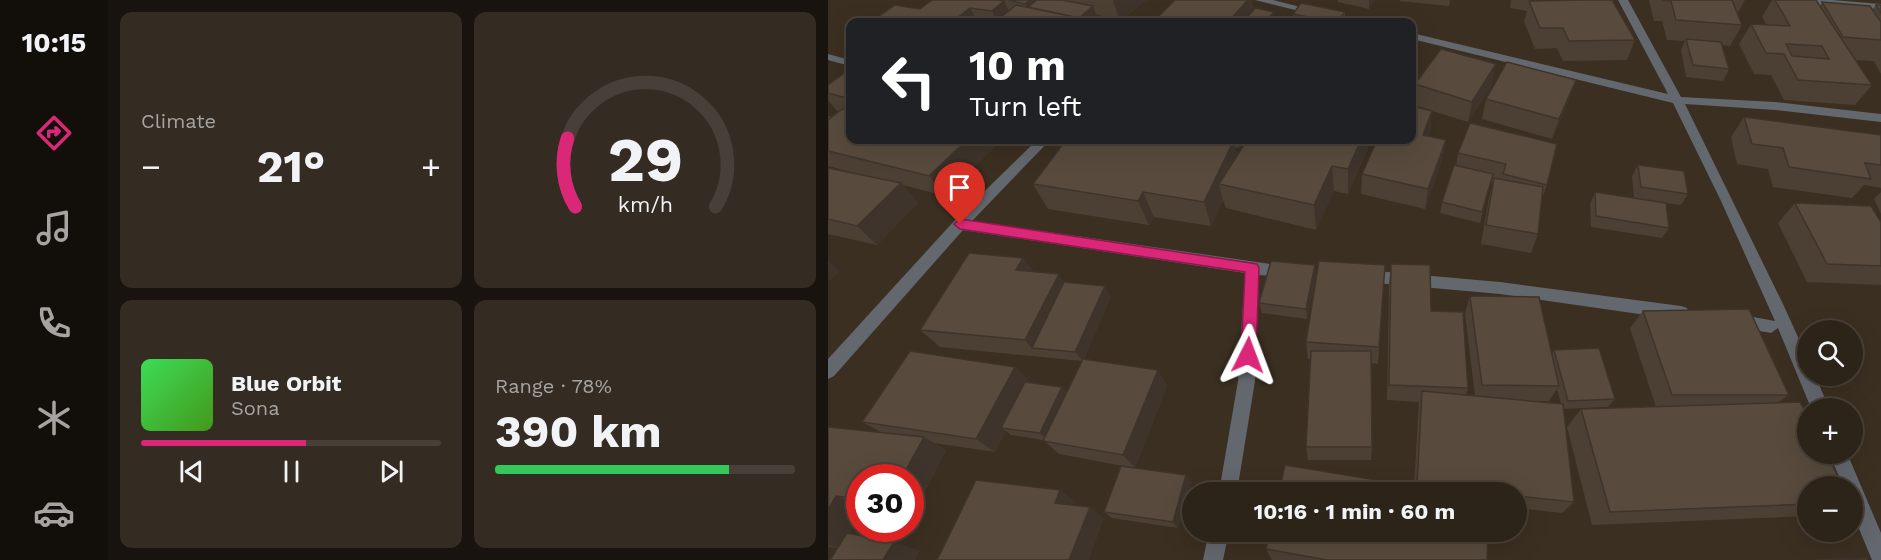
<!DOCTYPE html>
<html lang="en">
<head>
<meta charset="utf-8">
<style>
  body { margin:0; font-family:"Work Sans",sans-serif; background:#342b22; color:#f1f3f6; height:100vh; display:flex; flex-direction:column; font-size:22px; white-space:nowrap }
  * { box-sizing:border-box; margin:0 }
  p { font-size:20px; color:#a6a4a2 }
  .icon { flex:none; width:33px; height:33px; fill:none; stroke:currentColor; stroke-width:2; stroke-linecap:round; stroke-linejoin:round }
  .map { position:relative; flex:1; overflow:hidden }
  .side { display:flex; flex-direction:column; gap:12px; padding:12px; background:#18130e; width:720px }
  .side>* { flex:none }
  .hud { position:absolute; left:18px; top:18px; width:570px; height:126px; border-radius:12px; box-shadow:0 6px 24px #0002,0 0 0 2px #484038; background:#202124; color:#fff; overflow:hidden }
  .controls { position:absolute; left:969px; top:320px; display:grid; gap:12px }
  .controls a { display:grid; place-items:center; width:66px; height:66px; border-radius:50%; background:#2c2319; box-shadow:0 6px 24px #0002,0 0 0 2px #484038; font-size:30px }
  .speed { position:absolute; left:18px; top:464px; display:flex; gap:12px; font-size:30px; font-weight:700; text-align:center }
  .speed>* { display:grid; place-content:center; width:78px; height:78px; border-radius:50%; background:#2c2319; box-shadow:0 6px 24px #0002,0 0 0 2px #484038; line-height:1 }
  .speed .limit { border:9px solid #d22; background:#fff; color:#111 }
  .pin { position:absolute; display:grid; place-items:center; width:51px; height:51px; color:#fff; margin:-62px -26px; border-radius:50% 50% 50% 0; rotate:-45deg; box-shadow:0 0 6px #0007 }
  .pin .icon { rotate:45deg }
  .me { position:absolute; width:66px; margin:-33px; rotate:3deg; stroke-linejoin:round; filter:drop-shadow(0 0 4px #0008) }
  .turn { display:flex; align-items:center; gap:21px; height:126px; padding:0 24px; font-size:27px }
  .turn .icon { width:78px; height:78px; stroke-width:2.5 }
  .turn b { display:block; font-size:42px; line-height:51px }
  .big { font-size:45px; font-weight:700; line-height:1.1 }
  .side .card { flex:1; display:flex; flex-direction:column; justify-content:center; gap:9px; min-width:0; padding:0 21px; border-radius:12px; background:#342b22 }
  .side .dial { align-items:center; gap:0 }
  .dial svg { height:156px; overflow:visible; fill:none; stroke:#484038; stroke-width:7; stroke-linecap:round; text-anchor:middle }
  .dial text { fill:#f1f3f6; stroke:none }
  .song { display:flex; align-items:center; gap:18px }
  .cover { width:72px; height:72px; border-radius:9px; background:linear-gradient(135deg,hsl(130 70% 55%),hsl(100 70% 35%)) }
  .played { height:6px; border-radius:3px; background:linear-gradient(90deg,#db2777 55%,#484038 55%) }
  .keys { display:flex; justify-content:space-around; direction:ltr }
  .heat { display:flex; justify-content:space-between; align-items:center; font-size:33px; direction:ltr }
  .charge { height:9px; border-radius:4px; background:linear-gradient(90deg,#34c759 78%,#484038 0) }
  .side .tiles { flex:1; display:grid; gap:12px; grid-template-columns:repeat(2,1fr) }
  .trip { position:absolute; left:354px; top:482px; width:345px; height:60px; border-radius:30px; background:#2c2319; box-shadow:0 6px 24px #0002,0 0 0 2px #484038; font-weight:700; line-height:60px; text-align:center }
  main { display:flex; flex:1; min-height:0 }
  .menu { display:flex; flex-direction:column; width:108px; justify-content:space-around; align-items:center; background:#120e0a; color:#a6a4a2 }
  .menu .icon { width:42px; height:42px }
  .menu .selected { color:#db2777 }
  .menu b { font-size:27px; color:#f1f3f6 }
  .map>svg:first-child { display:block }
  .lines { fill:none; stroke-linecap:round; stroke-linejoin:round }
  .minor { fill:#63676e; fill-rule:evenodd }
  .wall { fill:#4c4034; fill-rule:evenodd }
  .shaded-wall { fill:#3e342b }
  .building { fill:#584b3d; stroke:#3e342b; stroke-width:1.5; fill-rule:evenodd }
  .route { fill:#db2777; stroke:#8e194d; stroke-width:1.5 }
</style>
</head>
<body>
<main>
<nav class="menu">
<b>10:15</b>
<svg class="icon selected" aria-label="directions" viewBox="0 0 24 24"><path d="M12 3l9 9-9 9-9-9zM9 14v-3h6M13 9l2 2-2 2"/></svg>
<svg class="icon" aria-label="music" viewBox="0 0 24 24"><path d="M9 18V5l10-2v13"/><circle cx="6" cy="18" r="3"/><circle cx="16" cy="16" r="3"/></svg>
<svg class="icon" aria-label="phone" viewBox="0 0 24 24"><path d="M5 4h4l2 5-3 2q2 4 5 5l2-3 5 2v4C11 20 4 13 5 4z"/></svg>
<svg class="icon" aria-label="climate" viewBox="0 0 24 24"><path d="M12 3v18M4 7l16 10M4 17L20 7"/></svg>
<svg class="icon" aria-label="car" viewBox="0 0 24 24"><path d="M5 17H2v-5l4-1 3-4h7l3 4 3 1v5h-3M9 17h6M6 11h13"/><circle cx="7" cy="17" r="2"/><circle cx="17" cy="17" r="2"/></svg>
</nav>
<section class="side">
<div class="tiles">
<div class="card"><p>Climate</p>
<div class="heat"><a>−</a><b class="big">21°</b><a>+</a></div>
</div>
<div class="card dial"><svg viewBox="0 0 100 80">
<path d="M14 69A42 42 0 1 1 86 69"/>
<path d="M14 69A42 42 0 0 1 10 34" stroke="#db2777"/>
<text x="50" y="56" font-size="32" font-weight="700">29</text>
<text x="50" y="72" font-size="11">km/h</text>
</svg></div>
<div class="card">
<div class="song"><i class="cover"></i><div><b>Blue Orbit</b><p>Sona</p></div></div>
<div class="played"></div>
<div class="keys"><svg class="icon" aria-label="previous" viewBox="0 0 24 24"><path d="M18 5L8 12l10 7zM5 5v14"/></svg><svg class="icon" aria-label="pause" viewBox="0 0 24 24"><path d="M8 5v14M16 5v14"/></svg><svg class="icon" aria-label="next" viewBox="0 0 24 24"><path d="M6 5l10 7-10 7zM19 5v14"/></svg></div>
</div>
<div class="card"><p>Range · 78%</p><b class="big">390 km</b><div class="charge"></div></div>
</div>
</section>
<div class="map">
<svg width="1053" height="560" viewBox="0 0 1053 560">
  <rect width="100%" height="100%" fill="#3b2f21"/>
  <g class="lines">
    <path class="minor" d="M 427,0 L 445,0 L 531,22 L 515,22 Z
      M 790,0 L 800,0 L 853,97 L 947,102 L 1053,114 L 1053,122 L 947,110 L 857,104 L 955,304 L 980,359 L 980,375 L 987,375 L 1001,408 L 983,408 L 950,328 L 943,333 L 903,326 L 901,321 L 903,316 L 909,314 L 947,321 L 893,201 L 845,103 L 584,39 L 584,33 L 840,94 Z
      M 964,0 L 1004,0 L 1053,4 L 1053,10 L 969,3 Z
      M 0,54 L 22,60 L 22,66 L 0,60 Z
      M 209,140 L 222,140 L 144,221 L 464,267 L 466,271 L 464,275 L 459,277 L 431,275 L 427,381 L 409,492 L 391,492 L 410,381 L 417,273 L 135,230 L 6,376 L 0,379 L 0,359 L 127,220 Z
      M 537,270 L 672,282 L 853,306 L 859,308 L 861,313 L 859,318 L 853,320 L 672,294 L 537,282 L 532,280 L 530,276 L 532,272 Z
      M 1001,453 L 1019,453 L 1053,533 L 1053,560 L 1044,560 L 1024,512 L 1024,486 L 1015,486 Z
      M 381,531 L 401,531 L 395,560 L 375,560 Z"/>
  </g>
  <path class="wall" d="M 172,0 L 318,0 L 292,21 L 268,14 L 269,17 L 265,21 L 272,22 L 43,22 L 92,9 Z
    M 510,0 L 547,0 L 541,9 L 510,2 Z
    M 572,0 L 622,0 L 621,6 L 572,1 Z
    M 683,0 L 736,0 L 807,40 L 799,60 L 735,61 L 729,48 L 707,49 L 696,21 L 699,11 L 682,8 Z
    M 821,0 L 917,0 L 909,14 L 914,25 L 902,46 L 894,45 L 901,69 L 895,81 L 858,77 L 853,50 L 857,41 L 839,40 L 834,21 L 826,21 Z
    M 944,0 L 992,6 L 994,2 L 1045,9 L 1048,5 L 1053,5 L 1053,74 L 1046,61 L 1027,60 L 1044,85 L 1027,105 L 956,100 L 943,75 L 926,74 L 911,44 L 923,24 L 938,24 L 934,17 Z
    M 426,10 L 447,22 L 332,22 L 330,17 Z
    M 517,12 L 517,19 L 529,22 L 449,22 L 465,18 L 465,14 Z
    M 22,69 L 22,140 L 173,140 L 117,196 L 75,185 L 90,203 L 49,245 L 0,234 L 0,168 L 34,175 L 0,166 L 0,116 L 4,117 L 11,112 L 9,111 L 0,100 L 0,85 Z
    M 587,84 L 664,85 L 640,122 L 604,111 L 602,131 L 600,136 L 618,140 L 614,160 L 597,209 L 533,194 L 534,174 L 604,111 L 585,104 Z
    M 658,99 L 741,100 L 724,139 L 654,119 Z
    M 916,117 L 1053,135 L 1053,188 L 1036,185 L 1024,198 L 945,187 L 940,169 L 909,164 L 903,137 Z
    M 642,123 L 719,185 L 714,198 L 710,234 L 703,253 L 653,244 L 661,198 L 665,183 L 662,182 L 652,223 L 612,213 L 614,202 L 628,166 L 630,153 Z
    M 238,140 L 417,140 L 411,148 L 407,147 L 409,155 L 542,143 L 520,194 L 506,191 L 488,230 L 398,208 L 395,200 L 383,226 L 326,217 L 321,225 L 220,209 L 205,184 Z
    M 810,165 L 860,194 L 853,205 L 838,203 L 841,228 L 834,238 L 763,227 L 762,204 L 767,192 L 806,198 L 804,176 Z
    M 1053,192 L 1053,214 L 1046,199 Z
    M 967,203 L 1053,222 L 1053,285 L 979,282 L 950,223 Z
    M 195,258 L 206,272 L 283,296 L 256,359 L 330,370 L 339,386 L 307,468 L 364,482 L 350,528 L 284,518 L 276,512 L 295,466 L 231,454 L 215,440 L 183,435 L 178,431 L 167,452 L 106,443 L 118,450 L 86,513 L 82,512 L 82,477 L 32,477 L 32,516 L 21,533 L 92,551 L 9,548 L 0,547 L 0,427 L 53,432 L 34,422 L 187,367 L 203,383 L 239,392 L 254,361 L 112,347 L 92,330 Z
    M 563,264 L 603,311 L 640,388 L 638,395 L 647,396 L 637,314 L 642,296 L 724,354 L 726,350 L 787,399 L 780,407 L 735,409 L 746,502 L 734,513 L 688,508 L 688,492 L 451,492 L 586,486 L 591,402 L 559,400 L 561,283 ZM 729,389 L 733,404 L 704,401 L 721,401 Z
    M 557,265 L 550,364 L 543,363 L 544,447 L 543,460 L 480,460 L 478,447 L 482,359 L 480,359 L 478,342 L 488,277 L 479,319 L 434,313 L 431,303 L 488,276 Z
    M 815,311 L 961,395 L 949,403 L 980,486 L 980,516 L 764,525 L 739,427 L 753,409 L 828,407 L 802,328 Z
    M 438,549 L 659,560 L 444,560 Z"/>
  <path class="shaded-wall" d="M 202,0 L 222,0 L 202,14 L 197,4 Z
    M 286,0 L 318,0 L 292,21 L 285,1 Z
    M 420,0 L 424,0 L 427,15 L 421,22 L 400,22 Z
    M 541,0 L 547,0 L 541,9 Z
    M 176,1 L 186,21 L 170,22 L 164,11 Z
    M 265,6 L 269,17 L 263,22 L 247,22 Z
    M 142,8 L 150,22 L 124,22 Z
    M 446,12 L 447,22 L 437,22 Z
    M 587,40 L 585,61 L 584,63 L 584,44 Z
    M 668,64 L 664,85 L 640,122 L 644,102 Z
    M 748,80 L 741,100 L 724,139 L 731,119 Z
    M 604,111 L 602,131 L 593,155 L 595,135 Z
    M 139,140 L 173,140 L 117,196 L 101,176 Z
    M 406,140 L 411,165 L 391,184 L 395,200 L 383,226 L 376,202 Z
    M 409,140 L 417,140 L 411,148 Z
    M 533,140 L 543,140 L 542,143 L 520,194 L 520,169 Z
    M 618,140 L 614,160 L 597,209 L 600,189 Z
    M 504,166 L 506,191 L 488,230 L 486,205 Z
    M 73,183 L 90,203 L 49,245 L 29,226 Z
    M 315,192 L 326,217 L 321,225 L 310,201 Z
    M 195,258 L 209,276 L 188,270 Z
    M 0,261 L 12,271 L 0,282 Z
    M 487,265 L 488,276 L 479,319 L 478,309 Z
    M 231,274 L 243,292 L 204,348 L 197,340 Z
    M 277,286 L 283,296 L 255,361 L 247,352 Z
    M 187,367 L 203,383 L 179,428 L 173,428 L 178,431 L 167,452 L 148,439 Z
    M 330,370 L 339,386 L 307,468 L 295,455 Z
    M 234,387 L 242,396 L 221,441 L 212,433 Z
    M 96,437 L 118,450 L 86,513 L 82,511 L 82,477 L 74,477 Z
    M 358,475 L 364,482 L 350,528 L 345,522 Z
    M 232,490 L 248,502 L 243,514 L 227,503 Z
    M 8,496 L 32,506 L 32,516 L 12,549 L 0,545 L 0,510 Z
    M 262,507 L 276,518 L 261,560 L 241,560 Z
    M 66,542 L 92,551 L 87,560 L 55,560 Z"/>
  <path class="building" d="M 104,0 L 169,0 L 176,1 L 164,11 L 142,8 L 124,22 L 43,22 L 67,5 L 92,9 Z
    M 181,0 L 202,0 L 197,4 Z
    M 209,0 L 234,0 L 265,6 L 251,18 L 200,7 Z
    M 347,0 L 420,0 L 400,22 L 359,22 L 330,17 Z
    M 702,0 L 736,0 L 709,1 Z
    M 754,0 L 784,0 L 807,40 L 741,41 L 735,28 L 712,28 L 701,1 Z
    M 834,0 L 904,0 L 914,25 L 848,20 L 843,1 Z
    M 947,0 L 988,0 L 1044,85 L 970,80 L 956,54 L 938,53 L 923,24 L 962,26 ZM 958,44 L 994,46 L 1001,59 L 964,56 Z
    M 994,2 L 1042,6 L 1053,22 L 1053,40 L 1015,37 Z
    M 473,3 L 517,12 L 509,22 L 505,22 L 465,14 Z
    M 188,5 L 271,22 L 167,22 Z
    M 1048,5 L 1053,5 L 1053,13 Z
    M 427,8 L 446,12 L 437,22 L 415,22 Z
    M 456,16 L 481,22 L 449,22 Z
    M 514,18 L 529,22 L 509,22 Z
    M 858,39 L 893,42 L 901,69 L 865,65 Z
    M 613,49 L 668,64 L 644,102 L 587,84 Z
    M 679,62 L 748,80 L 731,119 L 658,99 Z
    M 22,69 L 22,99 L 0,93 L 0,85 Z
    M 584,106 L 604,111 L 595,135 L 618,140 L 600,189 L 534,174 L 549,140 L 584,140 Z
    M 14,109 L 22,111 L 22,140 L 139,140 L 101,176 L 0,151 L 0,120 Z
    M 916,117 L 1053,135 L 1053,165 L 1037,163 L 1043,179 L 961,167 L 955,148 L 924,144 Z
    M 642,123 L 729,144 L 719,185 L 675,174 L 678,164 L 630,153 Z
    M 238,140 L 406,140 L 376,202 L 315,192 L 310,201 L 205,184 Z
    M 419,140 L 533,140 L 520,169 L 504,166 L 486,205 L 391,184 Z
    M 626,165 L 665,174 L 654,212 L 614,202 Z
    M 810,165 L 856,171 L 860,194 L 813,187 Z
    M 0,168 L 73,183 L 29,226 L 0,219 Z
    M 666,178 L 715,187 L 710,234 L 658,225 Z
    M 767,192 L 838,203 L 841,228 L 768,216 Z
    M 967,203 L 1043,206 L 1053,222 L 1053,266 L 999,264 Z
    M 141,253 L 195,258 L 188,270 L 231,274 L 197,340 L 92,330 Z
    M 443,261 L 487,265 L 478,309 L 431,303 Z
    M 491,261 L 557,265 L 551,347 L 478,342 Z
    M 563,264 L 602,265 L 603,311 L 635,312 L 640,388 L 561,385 Z
    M 236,282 L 277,286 L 247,352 L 204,348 Z
    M 642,296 L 711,297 L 731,386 L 654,385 Z
    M 921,309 L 961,395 L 844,395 L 815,311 Z
    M 771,348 L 787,399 L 740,401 L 726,350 Z
    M 82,351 L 187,367 L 148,439 L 34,422 Z
    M 483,351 L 543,351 L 544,447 L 478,447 Z
    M 255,359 L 330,370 L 295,455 L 215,441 Z
    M 197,382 L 234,387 L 212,433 L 173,428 Z
    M 594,391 L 735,404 L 746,502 L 688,496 L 688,492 L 650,492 L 589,485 Z
    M 972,402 L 980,417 L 980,453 L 998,453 L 1015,486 L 980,486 L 980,504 L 782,512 L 753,409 Z
    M 0,427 L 96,437 L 74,477 L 32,477 L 32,499 L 8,496 L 0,510 Z
    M 457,465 L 621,492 L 451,492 Z
    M 293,466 L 358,475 L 345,522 L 276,512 Z
    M 148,480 L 232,490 L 227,503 L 262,507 L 241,560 L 109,560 Z
    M 442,531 L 660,531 L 659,560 L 499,560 L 438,549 Z
    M 19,533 L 66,542 L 55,560 L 2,560 Z
    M 1039,558 L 1039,560 L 988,560 Z"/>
  <path class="route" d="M 132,219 L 429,264 L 431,268 L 428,355 L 426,360 L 420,362 L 415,360 L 413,355 L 417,272 L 132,229 L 126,224 Z"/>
</svg>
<div class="controls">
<a><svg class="icon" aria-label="search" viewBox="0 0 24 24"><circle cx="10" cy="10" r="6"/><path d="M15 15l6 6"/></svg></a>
<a>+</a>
<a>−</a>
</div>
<div class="speed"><div class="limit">30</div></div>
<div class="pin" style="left:132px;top:224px;background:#d93025"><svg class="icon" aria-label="arrive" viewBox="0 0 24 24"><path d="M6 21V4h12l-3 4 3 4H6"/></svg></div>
<svg class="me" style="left:420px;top:355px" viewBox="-20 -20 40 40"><path d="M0-17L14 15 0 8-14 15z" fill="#db2777" stroke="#fff" stroke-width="4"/></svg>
<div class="trip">10:16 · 1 min · 60 m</div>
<div class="hud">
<div class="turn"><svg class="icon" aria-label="left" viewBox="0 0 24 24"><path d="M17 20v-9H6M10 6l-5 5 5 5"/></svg><div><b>10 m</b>Turn left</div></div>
</div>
</div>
</main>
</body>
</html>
